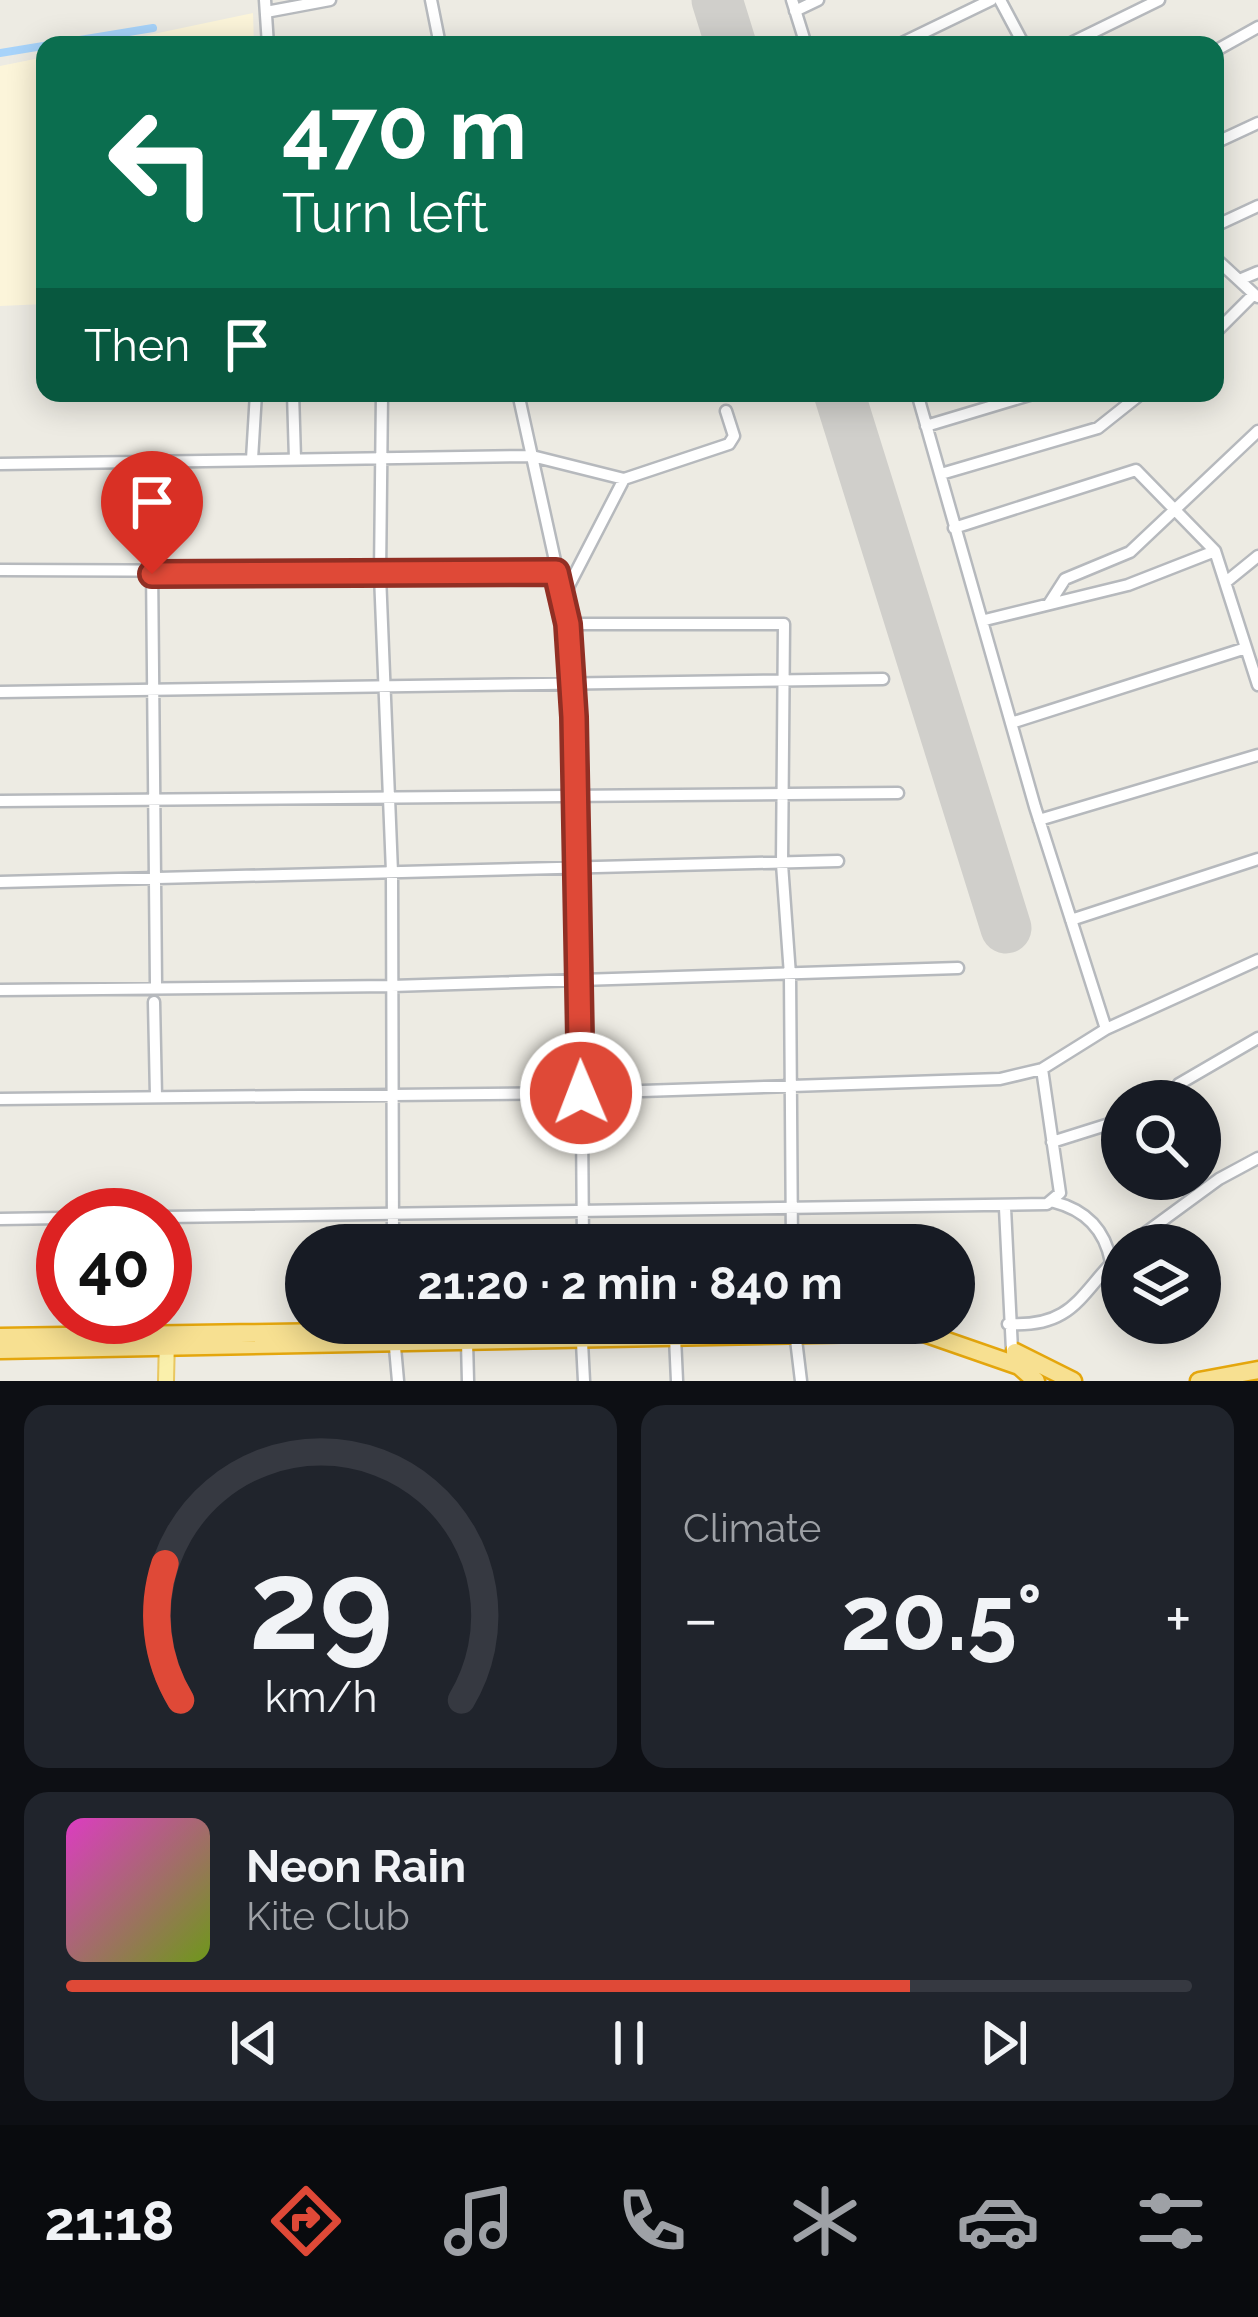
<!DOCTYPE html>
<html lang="en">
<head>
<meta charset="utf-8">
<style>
  body { margin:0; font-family:Raleway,sans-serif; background:#20242c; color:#f1f3f6; height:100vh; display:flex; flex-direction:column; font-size:45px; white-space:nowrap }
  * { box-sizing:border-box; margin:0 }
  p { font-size:39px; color:#9ea1a6 }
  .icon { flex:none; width:66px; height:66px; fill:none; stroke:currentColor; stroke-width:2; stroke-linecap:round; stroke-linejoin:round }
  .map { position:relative; height:1381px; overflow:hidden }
  .panel { display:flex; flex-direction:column; gap:24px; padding:24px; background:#0d0f14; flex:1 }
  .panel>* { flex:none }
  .hud { position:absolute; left:36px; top:36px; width:1188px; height:366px; border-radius:24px; box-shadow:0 6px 30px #0003; background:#0b6e4f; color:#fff; overflow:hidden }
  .fabs { position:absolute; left:1101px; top:1080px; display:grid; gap:24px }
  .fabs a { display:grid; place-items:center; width:120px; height:120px; border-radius:50%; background:#171b24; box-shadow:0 6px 30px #0003; font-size:60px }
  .speed { position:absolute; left:36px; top:1188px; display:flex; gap:24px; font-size:60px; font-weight:700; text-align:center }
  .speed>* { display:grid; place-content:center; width:156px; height:156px; border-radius:50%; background:#171b24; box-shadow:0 6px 30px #0003; line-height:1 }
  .speed .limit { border:18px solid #d22; background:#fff; color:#111 }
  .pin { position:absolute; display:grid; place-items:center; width:102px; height:102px; color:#fff; margin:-123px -51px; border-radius:50% 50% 50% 0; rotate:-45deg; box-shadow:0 0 12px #0007 }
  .pin .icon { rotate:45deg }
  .me { position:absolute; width:132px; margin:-66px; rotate:359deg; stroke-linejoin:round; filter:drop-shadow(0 0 9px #0008) }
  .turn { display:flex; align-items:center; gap:42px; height:252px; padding:0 48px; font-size:54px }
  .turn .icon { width:156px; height:156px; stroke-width:2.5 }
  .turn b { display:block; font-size:84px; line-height:102px }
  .then { display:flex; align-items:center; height:114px; padding:0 48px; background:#0003; gap:24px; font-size:45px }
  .big { font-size:90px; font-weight:700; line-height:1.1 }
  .panel .card { flex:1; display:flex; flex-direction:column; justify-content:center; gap:18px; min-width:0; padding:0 42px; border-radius:24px; background:#20242c }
  .panel .dial { align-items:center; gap:0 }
  .dial svg { height:312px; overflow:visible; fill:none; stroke:#363941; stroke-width:7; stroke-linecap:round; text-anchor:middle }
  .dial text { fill:#f1f3f6; stroke:none }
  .song { display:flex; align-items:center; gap:36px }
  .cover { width:144px; height:144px; border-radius:18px; background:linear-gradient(135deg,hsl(310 70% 55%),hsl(80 70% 35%)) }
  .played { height:12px; border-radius:6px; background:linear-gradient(90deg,#df4937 75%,#363941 75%) }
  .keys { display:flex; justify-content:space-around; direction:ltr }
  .heat { display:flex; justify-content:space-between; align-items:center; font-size:66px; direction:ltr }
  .panel .tiles { flex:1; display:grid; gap:24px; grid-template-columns:1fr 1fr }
  .card:last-child { grid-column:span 2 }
  .trip { position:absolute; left:285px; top:1224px; width:690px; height:120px; border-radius:60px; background:#171b24; box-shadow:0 6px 30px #0003; font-weight:700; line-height:120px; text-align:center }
  .tabs { display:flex; height:192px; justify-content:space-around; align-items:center; background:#090b0e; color:#9ea1a6 }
  .tabs .icon { width:84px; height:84px }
  .tabs .active { color:#df4937 }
  .tabs b { font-size:54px; color:#f1f3f6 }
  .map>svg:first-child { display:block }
  .commercial { fill:#fcf5da }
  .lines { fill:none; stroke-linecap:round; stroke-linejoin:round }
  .canal { stroke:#a7d3fa; stroke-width:8 }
  .runway { stroke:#d0cfcb; stroke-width:51 }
  .minor-casing { stroke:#b6b9bd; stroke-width:15 }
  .major-casing { stroke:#e9c760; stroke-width:18 }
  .highway-casing { stroke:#e4a60d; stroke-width:21 }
  .minor { stroke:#fff; stroke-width:10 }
  .major { stroke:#faf0ab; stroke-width:14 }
  .highway { stroke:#f7e091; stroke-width:16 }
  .route-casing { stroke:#912f24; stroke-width:30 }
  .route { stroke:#df4937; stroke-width:21 }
</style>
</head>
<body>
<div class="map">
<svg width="1258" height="1381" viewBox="0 0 1258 1381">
  <rect width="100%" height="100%" fill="#edebe3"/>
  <path class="commercial" d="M 253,13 L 254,45 L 101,45 Z
    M 45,57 L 45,304 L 0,306 L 0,66 Z"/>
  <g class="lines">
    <path class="canal" d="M 0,53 L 153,28"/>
    <path class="runway" d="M 717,0 L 731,45
      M 839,393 L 1006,928"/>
    <g class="minor-casing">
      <path id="minor" d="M 265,0 L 268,45
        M 431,0 L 440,45
        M 792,0 L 806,45
        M 1000,0 L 1024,45
        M 795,11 L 818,0
        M 266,12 L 330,0
        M 898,45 L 991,0
        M 1067,45 L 1159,0
        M 1215,51 L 1258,27
        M 1215,143 L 1258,123
        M 1215,226 L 1258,206
        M 1215,258 L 1254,294
        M 1239,280 L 1258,272
        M 1215,333 L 1254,294 L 1258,297
        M 293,393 L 295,459
        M 382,393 L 380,575 L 392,872 L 393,1245
        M 518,393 L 569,624 L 580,868 L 583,1245
        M 917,393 L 1035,807 L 1106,1029
        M 926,426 L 1036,393
        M 252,459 L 256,393
        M 151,460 L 156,985
        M 0,464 L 532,456 L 624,479
        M 941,474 L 1098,428 L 1142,393
        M 954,528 L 1136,470 L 1215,551 L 1258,685
        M 0,570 L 557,572
        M 1226,582 L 1258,556
        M 562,599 L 624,479 L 729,444 L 734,436 L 726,411
        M 1049,604 L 1065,579 L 1130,552 L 1258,431
        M 985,620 L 1128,585 L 1215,551
        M 569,624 L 784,624 L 782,864 L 790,975 L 792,1245
        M 0,692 L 883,679
        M 1011,723 L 1246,648
        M 0,801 L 898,793
        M 1039,820 L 1258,755
        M 0,882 L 838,861
        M 1071,920 L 1258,859
        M 0,990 L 392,986 L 958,968
        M 154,1002 L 156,1096
        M 0,1099 L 581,1093 L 1000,1079 L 1042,1069 L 1106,1029 L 1258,960
        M 1166,1101 L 1179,1084 L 1258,1038
        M 1052,1142 L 1122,1120
        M 1054,1202 C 1086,1210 1105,1230 1111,1262
        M 1005,1208 L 1012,1350
        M 165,1217 L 1047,1204 L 1060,1193 L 1042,1069
        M 0,1219 L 63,1218
        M 1129,1245 L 1219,1179 L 1258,1158
        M 581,1323 L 584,1381
        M 794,1323 L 801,1381
        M 1008,1324 C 1074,1328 1080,1293 1122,1252
        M 394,1336 L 398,1381
        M 675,1337 L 677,1381
        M 467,1341 L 468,1381"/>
    </g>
    <g class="major-casing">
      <path id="major" d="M 166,1381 L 167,1338"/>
    </g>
    <g class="highway-casing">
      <path id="highway" d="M 0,1337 L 525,1329
        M 0,1350 L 921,1332 L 1019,1366 L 1036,1381
        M 1015,1352 L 1073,1381
        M 1199,1381 L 1258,1370"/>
    </g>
    <use href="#minor" class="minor"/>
    <use href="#major" class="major"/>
    <use href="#highway" class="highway"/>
  </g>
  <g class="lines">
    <g class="route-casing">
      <path id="route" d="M 152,574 L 556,572 L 568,624 L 574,717 L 581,1093"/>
    </g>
    <use href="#route" class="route"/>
  </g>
</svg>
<div class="fabs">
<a><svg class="icon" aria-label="search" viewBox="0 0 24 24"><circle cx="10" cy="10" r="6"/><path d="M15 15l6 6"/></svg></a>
<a><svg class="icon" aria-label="layers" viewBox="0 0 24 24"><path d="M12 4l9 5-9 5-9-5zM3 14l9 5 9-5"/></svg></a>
</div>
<div class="speed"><div class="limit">40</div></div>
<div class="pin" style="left:152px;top:574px;background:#d93025"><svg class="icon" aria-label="arrive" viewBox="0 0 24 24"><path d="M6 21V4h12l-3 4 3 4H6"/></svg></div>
<svg class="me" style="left:581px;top:1093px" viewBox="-20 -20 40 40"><circle r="17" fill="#df4937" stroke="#fff" stroke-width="3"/><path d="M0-11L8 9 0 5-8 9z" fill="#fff"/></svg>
<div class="trip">21:20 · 2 min · 840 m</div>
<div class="hud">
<div class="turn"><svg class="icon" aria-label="left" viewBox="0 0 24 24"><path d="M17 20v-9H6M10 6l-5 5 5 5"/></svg><div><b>470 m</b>Turn left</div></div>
<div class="then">Then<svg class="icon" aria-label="arrive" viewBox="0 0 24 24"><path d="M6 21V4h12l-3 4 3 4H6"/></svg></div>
</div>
</div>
<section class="panel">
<div class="tiles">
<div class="card dial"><svg viewBox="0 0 100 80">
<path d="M14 69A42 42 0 1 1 86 69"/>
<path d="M14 69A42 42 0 0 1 10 34" stroke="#df4937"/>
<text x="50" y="56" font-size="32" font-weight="700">29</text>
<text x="50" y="72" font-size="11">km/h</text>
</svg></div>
<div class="card"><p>Climate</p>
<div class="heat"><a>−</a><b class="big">20.5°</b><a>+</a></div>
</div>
<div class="card">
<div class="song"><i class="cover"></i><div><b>Neon Rain</b><p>Kite Club</p></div></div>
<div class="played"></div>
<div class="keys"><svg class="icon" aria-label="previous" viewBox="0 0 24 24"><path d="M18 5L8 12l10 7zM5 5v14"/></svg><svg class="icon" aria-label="pause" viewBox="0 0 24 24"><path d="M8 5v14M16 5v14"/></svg><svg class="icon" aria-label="next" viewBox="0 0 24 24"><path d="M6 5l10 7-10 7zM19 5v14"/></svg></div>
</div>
</div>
</section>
<nav class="tabs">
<b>21:18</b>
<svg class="icon active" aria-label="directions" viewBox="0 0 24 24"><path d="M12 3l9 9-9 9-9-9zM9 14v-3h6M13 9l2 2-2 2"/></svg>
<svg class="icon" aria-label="music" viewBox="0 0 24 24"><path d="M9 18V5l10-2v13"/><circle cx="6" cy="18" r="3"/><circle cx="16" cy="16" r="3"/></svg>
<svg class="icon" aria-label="phone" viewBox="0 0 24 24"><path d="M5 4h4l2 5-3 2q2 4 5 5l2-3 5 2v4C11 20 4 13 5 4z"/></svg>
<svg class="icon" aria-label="climate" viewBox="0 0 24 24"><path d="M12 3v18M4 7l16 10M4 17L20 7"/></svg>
<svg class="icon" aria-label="car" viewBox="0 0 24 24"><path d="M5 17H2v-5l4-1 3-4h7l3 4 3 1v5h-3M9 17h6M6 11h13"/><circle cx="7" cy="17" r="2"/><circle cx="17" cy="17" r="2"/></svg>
<svg class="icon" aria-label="filters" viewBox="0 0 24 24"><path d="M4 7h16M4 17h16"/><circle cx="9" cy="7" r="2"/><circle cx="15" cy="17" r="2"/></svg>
</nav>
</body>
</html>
